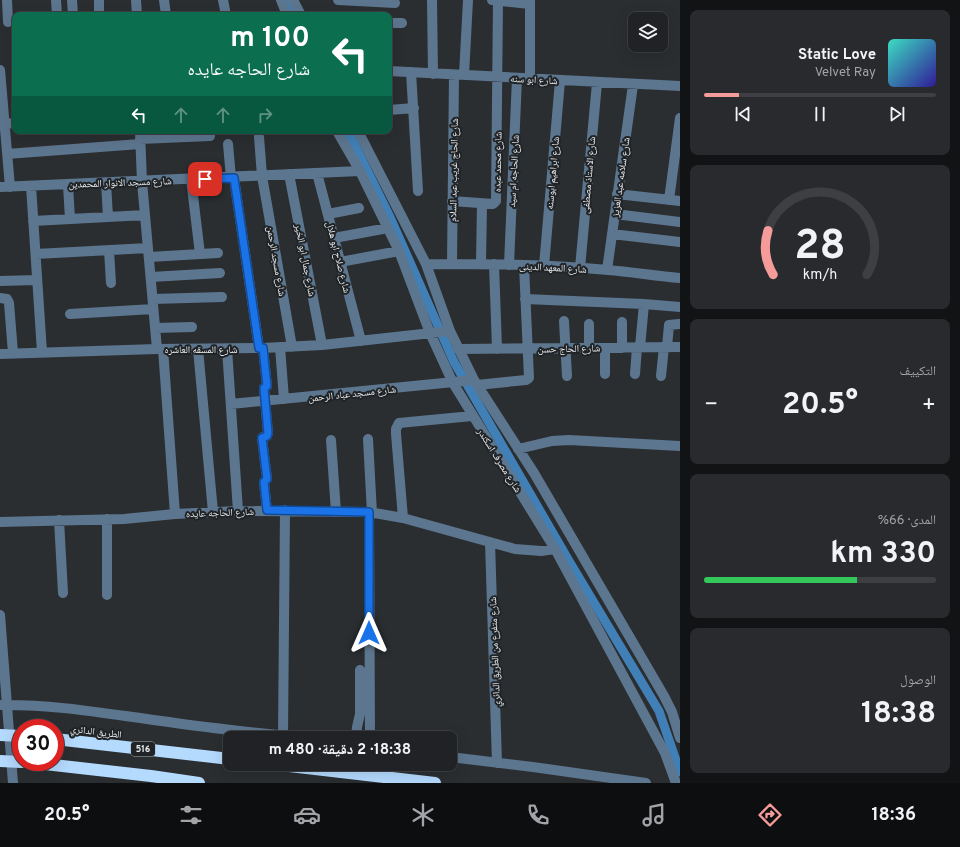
<!DOCTYPE html>
<html lang="ar">
<head>
<meta charset="utf-8">
<style>
  body { margin:0; font-family:Overpass,"Noto Naskh Arabic",sans-serif; background:#282a2d; color:#f1f3f6; direction:rtl; height:100vh; display:flex; flex-direction:column; font-size:15px; white-space:nowrap }
  * { box-sizing:border-box; margin:0 }
  p { font-size:13px; color:#a2a4a7 }
  .icon { flex:none; width:22px; height:22px; fill:none; stroke:currentColor; stroke-width:2; stroke-linecap:round; stroke-linejoin:round }
  .map { position:relative; flex:1; overflow:hidden; direction:ltr }
  .drawer { display:flex; flex-direction:column; gap:10px; padding:10px; background:#121314; width:280px }
  .drawer>* { flex:none }
  .hud { position:absolute; left:12px; top:12px; width:380px; height:122px; border-radius:8px; box-shadow:0 4px 16px #0002,0 0 0 1px #3d3f42; direction:rtl; background:#0b6e4f; color:#fff; overflow:hidden }
  .buttons { position:absolute; left:628px; top:12px; display:grid; gap:8px }
  .buttons a { display:grid; place-items:center; width:40px; height:40px; border-radius:8px; background:#202225; box-shadow:0 4px 16px #0002,0 0 0 1px #3d3f42; font-size:20px }
  .speed { position:absolute; left:12px; top:719px; display:flex; gap:8px; font-size:20px; font-weight:700; text-align:center }
  .speed>* { display:grid; place-content:center; width:52px; height:52px; border-radius:50%; background:#202225; box-shadow:0 4px 16px #0002,0 0 0 1px #3d3f42; line-height:1 }
  .speed .limit { border:6px solid #d22; background:#fff; color:#111 }
  .pin { position:absolute; display:grid; place-items:center; width:34px; height:34px; color:#fff; margin:-17px; border-radius:8px; box-shadow:0 2px 6px #0006 }
  .me { position:absolute; width:44px; margin:-22px; rotate:0deg; stroke-linejoin:round; filter:drop-shadow(0 0 3px #0008) }
  .turn { display:flex; align-items:center; gap:14px; height:84px; padding:0 16px; font-size:18px }
  .turn .icon { width:52px; height:52px; stroke-width:2.5 }
  .turn b { display:block; font-size:28px; line-height:34px }
  .lanes { display:flex; align-items:center; height:38px; padding:0 16px; background:#0003; justify-content:center; gap:20px; direction:ltr }
  .lanes .off { opacity:.35 }
  .big { font-size:30px; font-weight:700; line-height:1.1 }
  .drawer .tile { flex:1; display:flex; flex-direction:column; justify-content:center; gap:6px; min-width:0; padding:0 14px; border-radius:8px; background:#282a2d }
  .drawer .dial { align-items:center; gap:0 }
  .dial svg { height:104px; overflow:visible; fill:none; stroke:#3d3f42; stroke-width:7; stroke-linecap:round; text-anchor:middle }
  .dial text { fill:#f1f3f6; stroke:none }
  .song { display:flex; align-items:center; gap:12px }
  .cover { width:48px; height:48px; border-radius:6px; background:linear-gradient(135deg,hsl(170 70% 55%),hsl(250 70% 35%)) }
  .played { height:4px; border-radius:2px; background:linear-gradient(90deg,#f59b99 15%,#3d3f42 15%) }
  .keys { display:flex; justify-content:space-around; direction:ltr }
  .heat { display:flex; justify-content:space-between; align-items:center; font-size:22px; direction:ltr }
  .charge { height:6px; border-radius:3px; background:linear-gradient(90deg,#34c759 66%,#3d3f42 0) }
  .trip { position:absolute; left:223px; top:731px; width:234px; height:40px; border-radius:8px; background:#202225; box-shadow:0 4px 16px #0002,0 0 0 1px #3d3f42; font-weight:700; line-height:40px; text-align:center; direction:rtl }
  .dock { display:flex; height:64px; justify-content:space-around; align-items:center; background:#0d0e0f; color:#a2a4a7 }
  .dock .icon { width:28px; height:28px }
  .dock .active { color:#f59b99 }
  .dock b { font-size:18px; color:#f1f3f6 }
  main { display:flex; flex:1; min-height:0 }
  .map>svg:first-child { display:block }
  .lines { fill:none; stroke-linecap:round; stroke-linejoin:round }
  .canal { stroke:#4180b7; stroke-width:9 }
  .minor { stroke:#5d768f; stroke-width:10 }
  .highway { stroke:#b4dafe; stroke-width:12 }
  .highway-bridge { stroke:#b4dafe; stroke-width:12 }
  .route-casing { stroke:#114b97; stroke-width:10 }
  .route { stroke:#1a73e8; stroke-width:7 }
  .labels { text-anchor:middle; stroke-width:4; stroke-linejoin:round; paint-order:stroke }
  .shield { fill:#202427; stroke:#adb0b3; stroke-width:1 }
  .shield-label { font-size:9px; font-weight:bold; fill:#eaecef }
  .street-label { font-size:10px; fill:#eaecef; stroke:#202427 }
</style>
</head>
<body>
<main>
<section class="drawer">
<div class="tile">
<div class="song"><i class="cover"></i><div><b>Static Love</b><p>Velvet Ray</p></div></div>
<div class="played"></div>
<div class="keys"><svg class="icon" aria-label="previous" viewBox="0 0 24 24"><path d="M18 5L8 12l10 7zM5 5v14"/></svg><svg class="icon" aria-label="pause" viewBox="0 0 24 24"><path d="M8 5v14M16 5v14"/></svg><svg class="icon" aria-label="next" viewBox="0 0 24 24"><path d="M6 5l10 7-10 7zM19 5v14"/></svg></div>
</div>
<div class="tile dial"><svg viewBox="0 0 100 80">
<path d="M14 69A42 42 0 1 1 86 69"/>
<path d="M14 69A42 42 0 0 1 10 35" stroke="#f59b99"/>
<text x="50" y="56" font-size="32" font-weight="700">28</text>
<text x="50" y="72" font-size="11">km/h</text>
</svg></div>
<div class="tile"><p>التكييف</p>
<div class="heat"><a>−</a><b class="big">20.5°</b><a>+</a></div>
</div>
<div class="tile"><p>المدى · 66%</p><b class="big">330 km</b><div class="charge"></div></div>
<div class="tile"><p>الوصول</p><b class="big">18:38</b></div>
</section>
<div class="map">
<svg width="680" height="783" viewBox="0 0 680 783">
  <rect width="100%" height="100%" fill="#2a2e31"/>
  <g class="lines">
    <path class="canal" d="M 286,0 L 293,15
      M 348,131 L 390,217 L 454,362 L 569,561 L 659,711 L 680,772"/>
    <path class="minor" d="M 7,0 L 8,22
      M 56,0 L 57,15
      M 72,0 L 73,15
      M 99,0 L 99,15
      M 136,0 L 137,15
      M 164,0 L 166,15
      M 223,0 L 226,15
      M 281,0 L 287,15
      M 293,0 L 301,15
      M 338,0 L 395,3
      M 432,0 L 433,74
      M 492,0 L 530,4
      M 389,23 L 402,23
      M 0,70 L 10,187
      M 389,71 L 680,86
      M 411,72 L 418,191
      M 464,75 L 468,0
      M 530,79 L 530,0
      M 389,110 L 414,108
      M 5,124 L 15,123
      M 140,131 L 142,182 L 157,349
      M 337,131 L 360,171 L 399,251 L 430,333 L 453,383 L 555,549 L 665,753 L 676,783
      M 358,131 L 426,264 L 450,331 L 474,380 L 534,473 L 664,696 L 672,712 L 680,738
      M 259,137 L 262,176 L 292,347
      M 140,139 L 210,136
      M 228,144 L 231,178
      M 7,154 L 140,144
      M 317,173 L 361,341
      M 289,174 L 322,345
      M 234,178 L 259,348
      M 191,179 L 200,254
      M 106,183 L 108,217
      M 68,185 L 70,219
      M 31,186 L 42,352
      M 0,187 L 360,171
      M 617,194 L 680,201
      M 669,200 L 680,118
      M 452,201 L 493,204 L 496,201 L 498,0
      M 328,214 L 359,208
      M 615,214 L 680,222
      M 33,221 L 145,215
      M 612,234 L 680,242
      M 334,238 L 388,228
      M 109,250 L 111,283
      M 36,254 L 148,248
      M 149,257 L 218,253
      M 340,262 L 399,251
      M 426,264 C 486,264 547,264 608,270 C 632,272 656,276 680,278
      M 452,264 L 454,75
      M 481,264 L 482,204
      M 494,264 L 497,349
      M 509,265 L 517,78
      M 544,266 L 560,81
      M 580,268 L 597,83
      M 607,270 L 633,85
      M 151,277 L 220,273
      M 0,281 L 37,280
      M 0,298 L 7,299 L 9,303 L 13,353
      M 153,299 L 222,297
      M 525,299 L 644,304 L 680,307
      M 70,314 L 153,309
      M 564,321 L 567,376
      M 622,322 L 622,348
      M 589,324 L 589,348
      M 155,328 L 192,327
      M 280,347 L 284,399
      M 640,347 L 644,304
      M 667,347 L 669,325 L 679,324
      M 263,348 L 267,386 L 264,388 L 268,433 L 267,436 L 263,437 L 262,438 L 267,479 L 264,482 L 267,511
      M 163,349 L 175,514
      M 198,349 L 213,512
      M 227,349 L 238,511
      M 458,349 L 680,347
      M 0,354 L 157,349 L 263,348 L 322,345 L 450,331
      M 605,374 L 605,348
      M 635,374 L 637,347
      M 661,376 L 664,347
      M 477,385 L 526,380 L 529,378 L 524,265
      M 231,404 L 474,380
      M 368,439 L 372,513
      M 331,440 L 336,512
      M 518,449 L 552,441 L 569,440 L 680,446
      M 369,512 L 370,738
      M 403,518 L 396,434 L 396,429 L 399,423 L 472,416
      M 59,520 L 63,593
      M 0,522 L 124,519 L 175,514 L 238,511 L 369,512 L 403,518 L 515,549 L 541,551 L 555,549
      M 490,542 L 497,763
      M 107,595 L 107,519
      M 0,615 L 13,783
      M 0,705 C 57,704 113,715 169,722 C 215,729 260,733 306,738
      M 283,735 L 285,510
      M 356,738 L 357,727 L 360,714 L 360,670
      M 450,757 L 533,767 L 646,783"/>
    <path class="highway" d="M 55,739 L 230,759
      M 27,762 L 151,776 L 199,783
      M 272,764 L 435,783"/>
    <path class="highway-bridge" d="M 0,735 L 21,736
      M 0,761 L 21,762"/>
  </g>
  <g class="lines">
    <g class="route-casing">
      <path id="route" d="M 205,179 L 234,178 L 259,348 L 263,348 L 267,386 L 264,388 L 268,433 L 267,436 L 262,438 L 267,479 L 264,482 L 267,510 L 369,512 L 369,633"/>
    </g>
    <use href="#route" class="route"/>
  </g>
  <g class="labels">
    <rect class="shield" x="131" y="742" width="24" height="14" rx="3"/>
    <g class="shield-label">
      <text x="143" y="752">516</text>
    </g>
    <g class="street-label">
      <text transform="translate(534 79) rotate(3)" y="4">شارع ابو سنه</text>
      <text transform="translate(497 162) rotate(-89)" y="4">شارع محمد عبده</text>
      <text transform="translate(453 170) rotate(-89)" y="4">شارع الحاج غريب عبد السلام</text>
      <text transform="translate(513 171) rotate(-87)" y="4">شارع الحاجه ام سيد</text>
      <text transform="translate(552 173) rotate(-85)" y="4">شارع ابراهيم ابوسنه</text>
      <text transform="translate(588 175) rotate(-85)" y="4">شارع الاستاذ مصطفى</text>
      <text transform="translate(620 177) rotate(-82)" y="4">شارع سلامه عبد العزيز</text>
      <text transform="translate(120 182) rotate(-2)" y="4">شارع مسجد الانوار المحمدين</text>
      <text transform="translate(339 257) rotate(76)" y="4">شارع صلاح ابو هلال</text>
      <text transform="translate(306 260) rotate(79)" y="4">شارع جمال ابو الخير</text>
      <text transform="translate(277 261) rotate(80)" y="4">شارع مسجد الرحمن</text>
      <text transform="translate(553 267) rotate(3)" y="4">شارع المعهد الدينى</text>
      <text transform="translate(569 348) rotate(-1)" y="4">شارع الحاج حسن</text>
      <text x="201" y="353">شارع المسقه العاشره</text>
      <text transform="translate(352 393) rotate(-6)" y="4">شارع مسجد عباد الرحمن</text>
      <text transform="translate(500 460) rotate(58)" y="4">شارع مصرف اسكندر</text>
      <text transform="translate(220 512) rotate(-2)" y="4">شارع الحاجه عايده</text>
      <text transform="translate(494 652) rotate(-92)" y="4">شارع متفرع من الطريق الدائري</text>
      <text transform="translate(96 731) rotate(7)" y="4">الطريق الدائري</text>
    </g>
  </g>
</svg>
<div class="buttons">
<a><svg class="icon" aria-label="layers" viewBox="0 0 24 24"><path d="M12 4l9 5-9 5-9-5zM3 14l9 5 9-5"/></svg></a>
</div>
<div class="speed"><div class="limit">30</div></div>
<div class="pin" style="left:205px;top:179px;background:#d93025"><svg class="icon" aria-label="arrive" viewBox="0 0 24 24"><path d="M6 21V4h12l-3 4 3 4H6"/></svg></div>
<svg class="me" style="left:369px;top:633px" viewBox="-20 -20 40 40"><path d="M0-17L14 15 0 8-14 15z" fill="#1a73e8" stroke="#fff" stroke-width="4"/></svg>
<div class="trip">18:38 · 2 دقيقة · 480 m</div>
<div class="hud">
<div class="turn"><svg class="icon" aria-label="left" viewBox="0 0 24 24"><path d="M17 20v-9H6M10 6l-5 5 5 5"/></svg><div><b>100 m</b>شارع الحاجه عايده</div></div>
<div class="lanes"><svg class="icon" aria-label="left" viewBox="0 0 24 24"><path d="M17 20v-9H6M10 6l-5 5 5 5"/></svg><svg class="icon off" aria-label="ahead" viewBox="0 0 24 24"><path d="M12 20V5M6 11l6-6 6 6"/></svg><svg class="icon off" aria-label="ahead" viewBox="0 0 24 24"><path d="M12 20V5M6 11l6-6 6 6"/></svg><svg class="icon off" aria-label="right" viewBox="0 0 24 24"><path d="M7 20v-9h11M14 6l5 5-5 5"/></svg></div>
</div>
</div>
</main>
<nav class="dock">
<b>18:36</b>
<svg class="icon active" aria-label="directions" viewBox="0 0 24 24"><path d="M12 3l9 9-9 9-9-9zM9 14v-3h6M13 9l2 2-2 2"/></svg>
<svg class="icon" aria-label="music" viewBox="0 0 24 24"><path d="M9 18V5l10-2v13"/><circle cx="6" cy="18" r="3"/><circle cx="16" cy="16" r="3"/></svg>
<svg class="icon" aria-label="phone" viewBox="0 0 24 24"><path d="M5 4h4l2 5-3 2q2 4 5 5l2-3 5 2v4C11 20 4 13 5 4z"/></svg>
<svg class="icon" aria-label="climate" viewBox="0 0 24 24"><path d="M12 3v18M4 7l16 10M4 17L20 7"/></svg>
<svg class="icon" aria-label="car" viewBox="0 0 24 24"><path d="M5 17H2v-5l4-1 3-4h7l3 4 3 1v5h-3M9 17h6M6 11h13"/><circle cx="7" cy="17" r="2"/><circle cx="17" cy="17" r="2"/></svg>
<svg class="icon" aria-label="filters" viewBox="0 0 24 24"><path d="M4 7h16M4 17h16"/><circle cx="9" cy="7" r="2"/><circle cx="15" cy="17" r="2"/></svg>
<b>20.5°</b>
</nav>
</body>
</html>
